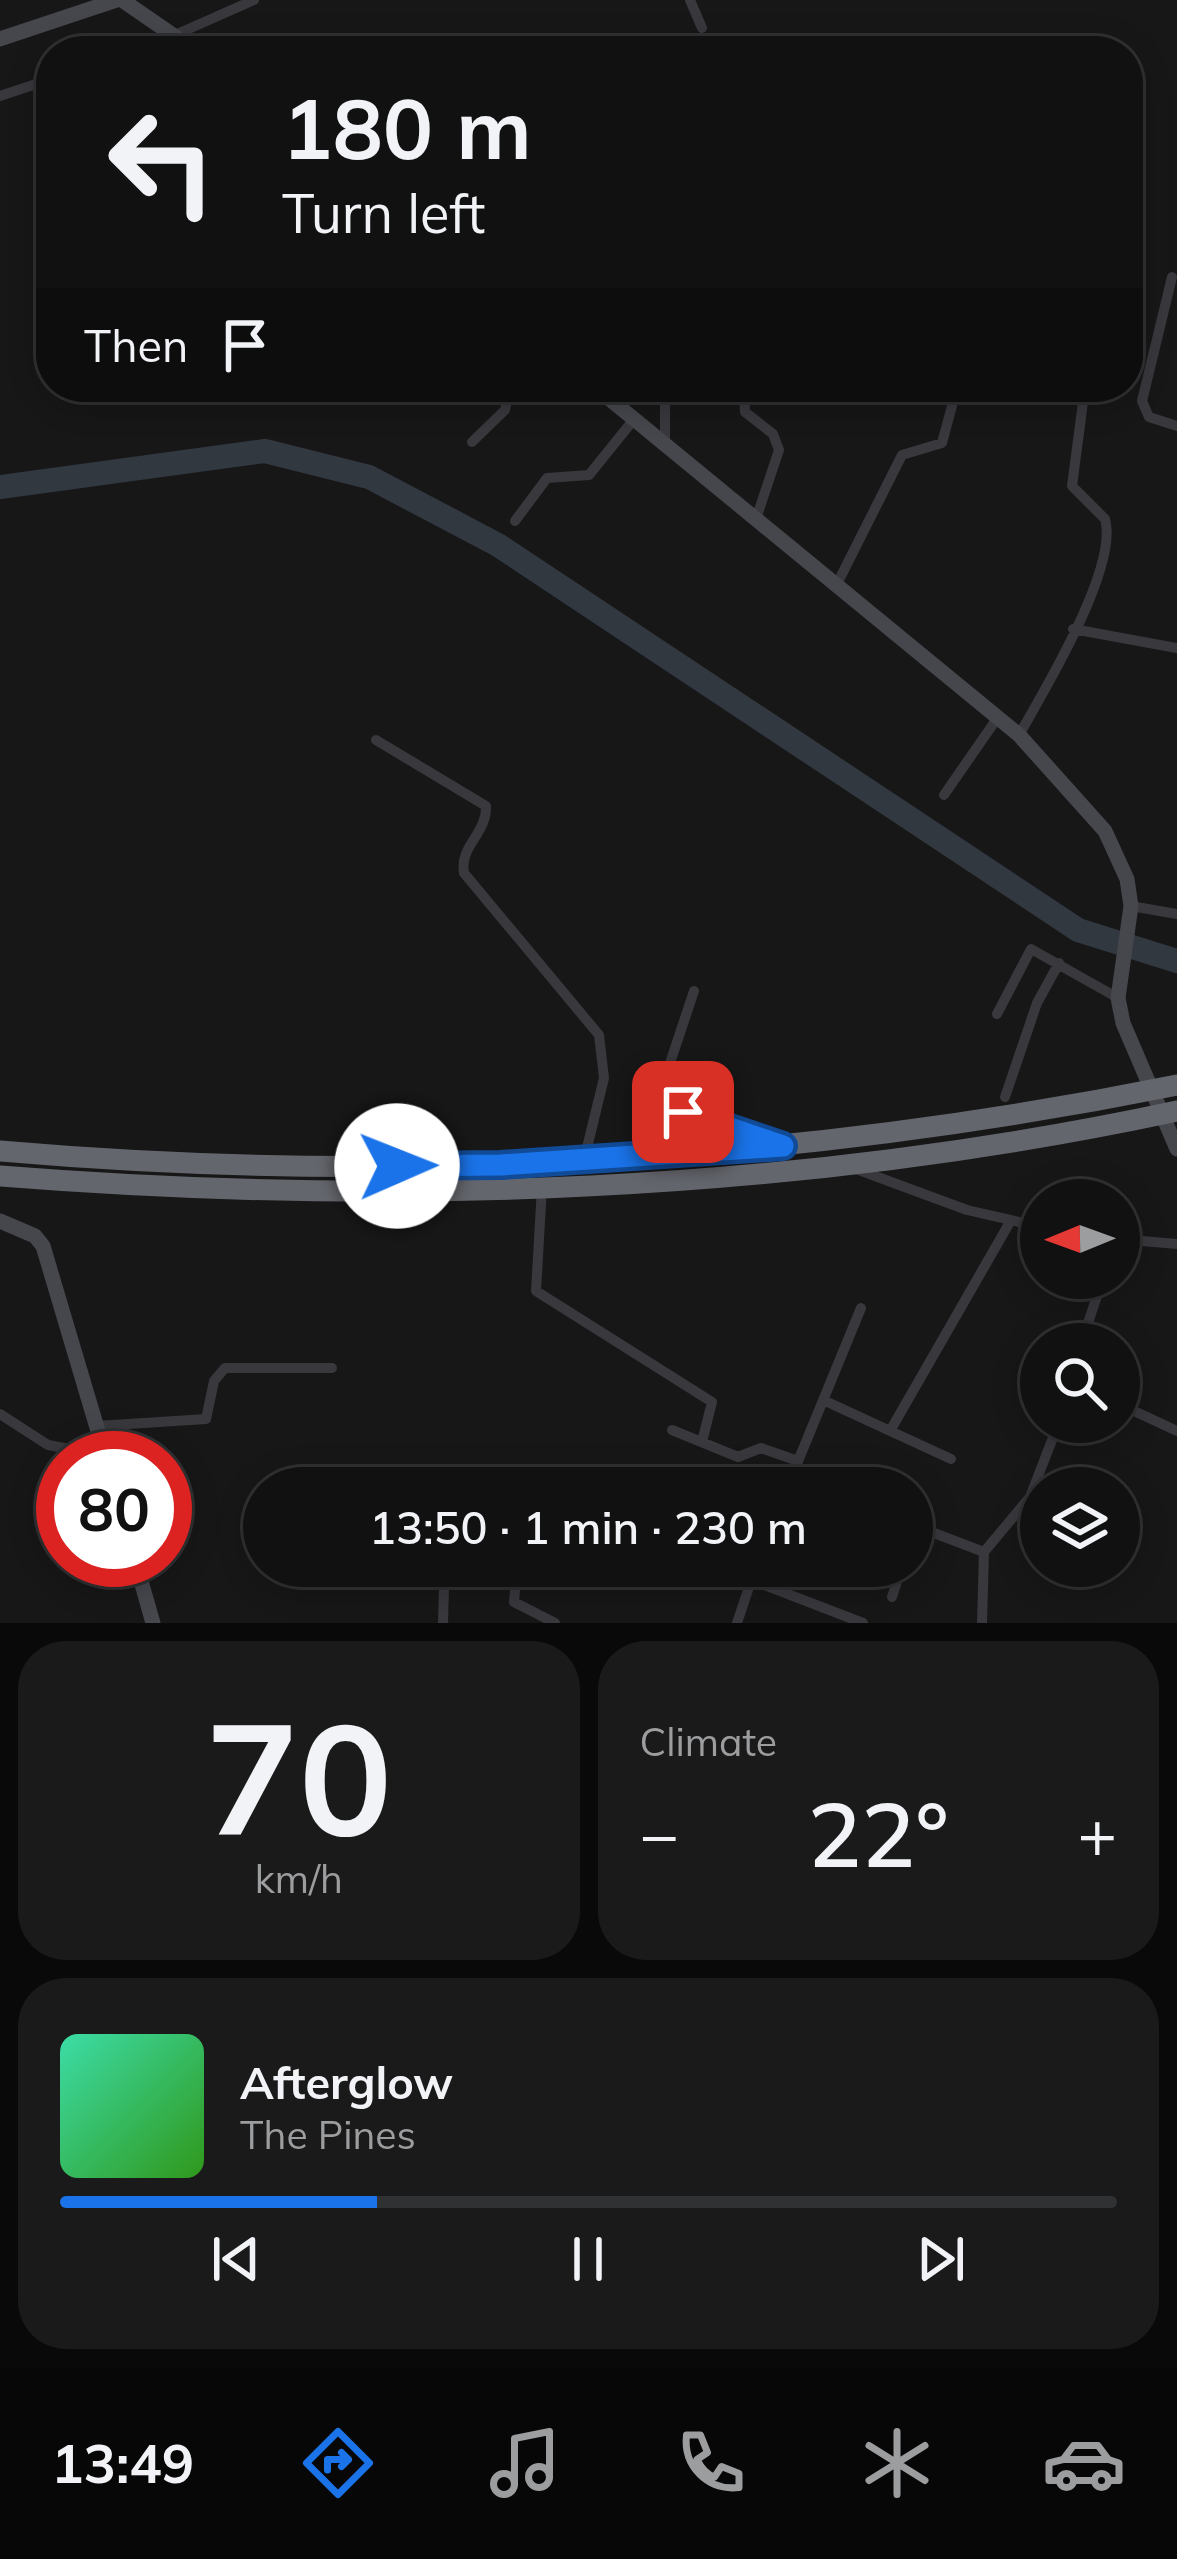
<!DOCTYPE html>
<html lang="en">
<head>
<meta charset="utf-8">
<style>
  body { margin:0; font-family:Mulish,sans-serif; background:#1a1a1b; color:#f1f3f6; height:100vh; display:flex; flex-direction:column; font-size:45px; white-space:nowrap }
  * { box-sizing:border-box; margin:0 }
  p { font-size:39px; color:#9c9d9f }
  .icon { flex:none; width:66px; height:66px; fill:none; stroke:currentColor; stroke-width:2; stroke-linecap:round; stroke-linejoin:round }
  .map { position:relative; height:1623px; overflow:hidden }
  .details { display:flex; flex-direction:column; gap:18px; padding:18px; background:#09090a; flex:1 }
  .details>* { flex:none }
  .banner { position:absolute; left:36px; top:36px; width:1107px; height:366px; border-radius:48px; box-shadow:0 6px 30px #0003,0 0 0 3px #303132; background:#111112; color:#f1f3f6; overflow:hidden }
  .needle { width:78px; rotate:269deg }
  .controls { position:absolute; left:1020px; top:1179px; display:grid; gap:24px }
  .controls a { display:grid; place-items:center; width:120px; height:120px; border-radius:50%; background:#111112; box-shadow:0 6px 30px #0003,0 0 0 3px #303132; font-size:60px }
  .speed { position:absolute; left:36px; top:1431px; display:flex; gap:24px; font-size:60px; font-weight:700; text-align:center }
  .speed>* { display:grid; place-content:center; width:156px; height:156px; border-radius:50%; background:#111112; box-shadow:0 6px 30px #0003,0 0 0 3px #303132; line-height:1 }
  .speed .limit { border:18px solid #d22; background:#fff; color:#111 }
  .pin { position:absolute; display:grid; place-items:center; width:102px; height:102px; color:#fff; margin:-51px; border-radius:24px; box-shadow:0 6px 18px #0006 }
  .me { position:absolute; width:132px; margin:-66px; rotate:89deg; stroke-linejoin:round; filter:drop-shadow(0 0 9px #0008) }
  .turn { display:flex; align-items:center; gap:42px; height:252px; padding:0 48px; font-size:54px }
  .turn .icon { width:156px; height:156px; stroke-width:2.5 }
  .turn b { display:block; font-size:84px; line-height:102px }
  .then { display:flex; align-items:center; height:114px; padding:0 48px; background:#0003; gap:24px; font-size:45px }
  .big { font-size:90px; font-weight:600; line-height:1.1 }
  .details .tile { flex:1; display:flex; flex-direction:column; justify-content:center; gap:18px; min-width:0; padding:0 42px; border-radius:48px; background:#1a1a1b }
  .details .dial { align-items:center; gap:0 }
  .dial b { font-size:156px; line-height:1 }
  .song { display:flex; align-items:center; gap:36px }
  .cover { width:144px; height:144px; border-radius:18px; background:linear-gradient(135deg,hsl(160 70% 55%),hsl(110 70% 35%)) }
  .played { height:12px; border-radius:6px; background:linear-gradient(90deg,#1a73e8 30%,#303132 30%) }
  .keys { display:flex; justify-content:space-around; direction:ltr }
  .heat { display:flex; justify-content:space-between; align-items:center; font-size:66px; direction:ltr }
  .details .tiles { flex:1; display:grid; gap:18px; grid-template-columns:1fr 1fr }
  .tile:last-child { grid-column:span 2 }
  .trip { position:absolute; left:243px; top:1467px; width:690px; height:120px; border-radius:60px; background:#111112; box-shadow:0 6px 30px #0003,0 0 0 3px #303132; font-weight:600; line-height:120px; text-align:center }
  .menu { display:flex; height:192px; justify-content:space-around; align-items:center; background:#070707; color:#9c9d9f }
  .menu .icon { width:84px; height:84px }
  .menu .selected { color:#1a73e8 }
  .menu b { font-size:54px; color:#f1f3f6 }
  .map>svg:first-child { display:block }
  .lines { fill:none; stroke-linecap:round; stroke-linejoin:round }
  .river { stroke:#313840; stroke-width:24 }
  .street { stroke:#38383d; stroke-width:10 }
  .secondary { stroke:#46474d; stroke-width:15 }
  .highway { stroke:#64666d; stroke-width:21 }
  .route-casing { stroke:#114b97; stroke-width:30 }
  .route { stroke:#1a73e8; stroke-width:21 }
</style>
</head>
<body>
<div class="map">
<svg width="1177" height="1623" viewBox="0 0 1177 1623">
  <rect width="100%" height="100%" fill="#171718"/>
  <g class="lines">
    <path class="river" d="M 0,487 L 265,451 L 369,477 L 498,545 L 1078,930 L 1177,961"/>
    <path class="street" d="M 690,0 L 702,28
      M 139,51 L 254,0
      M 0,96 L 51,79
      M 1172,277 L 1142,401 L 1149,417 L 1177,426
      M 744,387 L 745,412 L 773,434 L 779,450 L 757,516
      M 665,440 L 665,387
      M 472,442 L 505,410 L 510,387
      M 515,521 L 547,478 L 589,475 L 635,418
      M 838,582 L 902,455 L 942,443 L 957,387
      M 1073,629 L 1177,648
      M 1019,735 C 1044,691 1119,567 1105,519 L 1072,486 L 1085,387
      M 376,740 L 486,806 C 487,834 459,846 464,873 L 599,1035 L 604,1078 L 584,1160
      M 944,795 L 998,717
      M 1131,906 L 1177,914
      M 694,991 L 665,1078 L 666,1096 L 683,1112 L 769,1141
      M 997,1014 L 1031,949 L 1118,998
      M 1005,1097 L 1037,1003 L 1059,963
      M 856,1169 L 967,1210 L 1041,1227
      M 542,1187 L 536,1291 L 712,1402 L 702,1442
      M 1119,1239 L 1177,1244
      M 1081,1344 L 1103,1278
      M 823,1400 L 951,1459
      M 1119,1404 L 1177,1431
      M 0,1414 L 48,1445 L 106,1456
      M 97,1426 L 206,1419 L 214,1381 L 225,1368 L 332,1368
      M 672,1430 L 738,1457 L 761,1448 L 798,1461
      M 890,1431 L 1010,1222
      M 543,1488 L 545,1480
      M 787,1488 L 861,1308
      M 912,1543 L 926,1530 L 984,1552
      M 517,1566 L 514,1602 L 555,1623
      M 751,1580 L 863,1623
      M 892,1597 L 902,1566
      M 443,1623 L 444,1588
      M 737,1623 L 756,1566
      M 982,1623 L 984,1552 L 1030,1497 L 1059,1422"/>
    <path class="secondary" d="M 122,0 L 196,51
      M 0,39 L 117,0
      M 595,387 L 1019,735 L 1105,831 L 1127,879 L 1131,906 L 1118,998 L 1123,1023 L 1177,1149
      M 0,1221 L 35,1236 L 43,1246 L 106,1458
      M 135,1560 L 153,1623"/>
    <path class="highway" d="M 0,1151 C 393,1185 790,1163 1177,1085
      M 0,1176 C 390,1207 794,1193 1177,1111"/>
  </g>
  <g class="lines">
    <g class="route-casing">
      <path id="route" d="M 397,1166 L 501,1165 L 783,1146 L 683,1112"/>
    </g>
    <use href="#route" class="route"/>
  </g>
</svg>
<div class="controls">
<a><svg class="needle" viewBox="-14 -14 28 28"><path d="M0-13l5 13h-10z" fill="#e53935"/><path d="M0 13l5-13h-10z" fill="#9c9d9f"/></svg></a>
<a><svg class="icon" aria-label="search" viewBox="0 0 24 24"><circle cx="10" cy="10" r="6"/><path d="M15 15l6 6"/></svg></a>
<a><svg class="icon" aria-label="layers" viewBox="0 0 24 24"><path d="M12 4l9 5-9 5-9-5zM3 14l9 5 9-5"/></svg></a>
</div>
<div class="speed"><div class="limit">80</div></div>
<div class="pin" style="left:683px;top:1112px;background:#d93025"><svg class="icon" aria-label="arrive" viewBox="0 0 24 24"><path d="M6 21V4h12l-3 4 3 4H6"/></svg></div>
<svg class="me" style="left:397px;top:1166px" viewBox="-20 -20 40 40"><circle r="19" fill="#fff"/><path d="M0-13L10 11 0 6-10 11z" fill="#1a73e8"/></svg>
<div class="trip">13:50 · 1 min · 230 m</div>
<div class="banner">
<div class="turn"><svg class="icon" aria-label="left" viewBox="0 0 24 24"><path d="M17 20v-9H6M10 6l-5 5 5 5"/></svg><div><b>180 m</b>Turn left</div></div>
<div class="then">Then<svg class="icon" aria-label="arrive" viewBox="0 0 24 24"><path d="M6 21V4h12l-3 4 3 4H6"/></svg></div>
</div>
</div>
<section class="details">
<div class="tiles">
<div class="tile dial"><b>70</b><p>km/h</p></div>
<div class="tile"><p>Climate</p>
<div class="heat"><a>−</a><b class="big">22°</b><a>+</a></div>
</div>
<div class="tile">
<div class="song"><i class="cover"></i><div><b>Afterglow</b><p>The Pines</p></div></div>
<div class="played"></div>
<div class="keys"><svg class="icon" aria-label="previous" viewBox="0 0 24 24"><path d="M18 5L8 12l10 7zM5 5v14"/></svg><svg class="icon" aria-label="pause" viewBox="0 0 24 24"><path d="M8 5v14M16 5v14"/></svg><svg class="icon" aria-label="next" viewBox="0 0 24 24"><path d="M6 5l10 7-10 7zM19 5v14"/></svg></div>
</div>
</div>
</section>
<nav class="menu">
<b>13:49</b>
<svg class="icon selected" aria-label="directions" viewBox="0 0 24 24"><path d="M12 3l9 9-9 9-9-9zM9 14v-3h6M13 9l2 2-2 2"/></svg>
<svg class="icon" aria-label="music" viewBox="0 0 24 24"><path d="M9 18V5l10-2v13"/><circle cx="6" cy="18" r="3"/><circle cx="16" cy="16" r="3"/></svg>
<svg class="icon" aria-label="phone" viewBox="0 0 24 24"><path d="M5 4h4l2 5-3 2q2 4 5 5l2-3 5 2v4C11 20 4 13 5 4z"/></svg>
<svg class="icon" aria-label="climate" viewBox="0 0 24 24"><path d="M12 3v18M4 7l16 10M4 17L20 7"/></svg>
<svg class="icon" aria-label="car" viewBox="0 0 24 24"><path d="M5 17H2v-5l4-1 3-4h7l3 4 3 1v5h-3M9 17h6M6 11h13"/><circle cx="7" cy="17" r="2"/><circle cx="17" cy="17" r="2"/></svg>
</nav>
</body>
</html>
